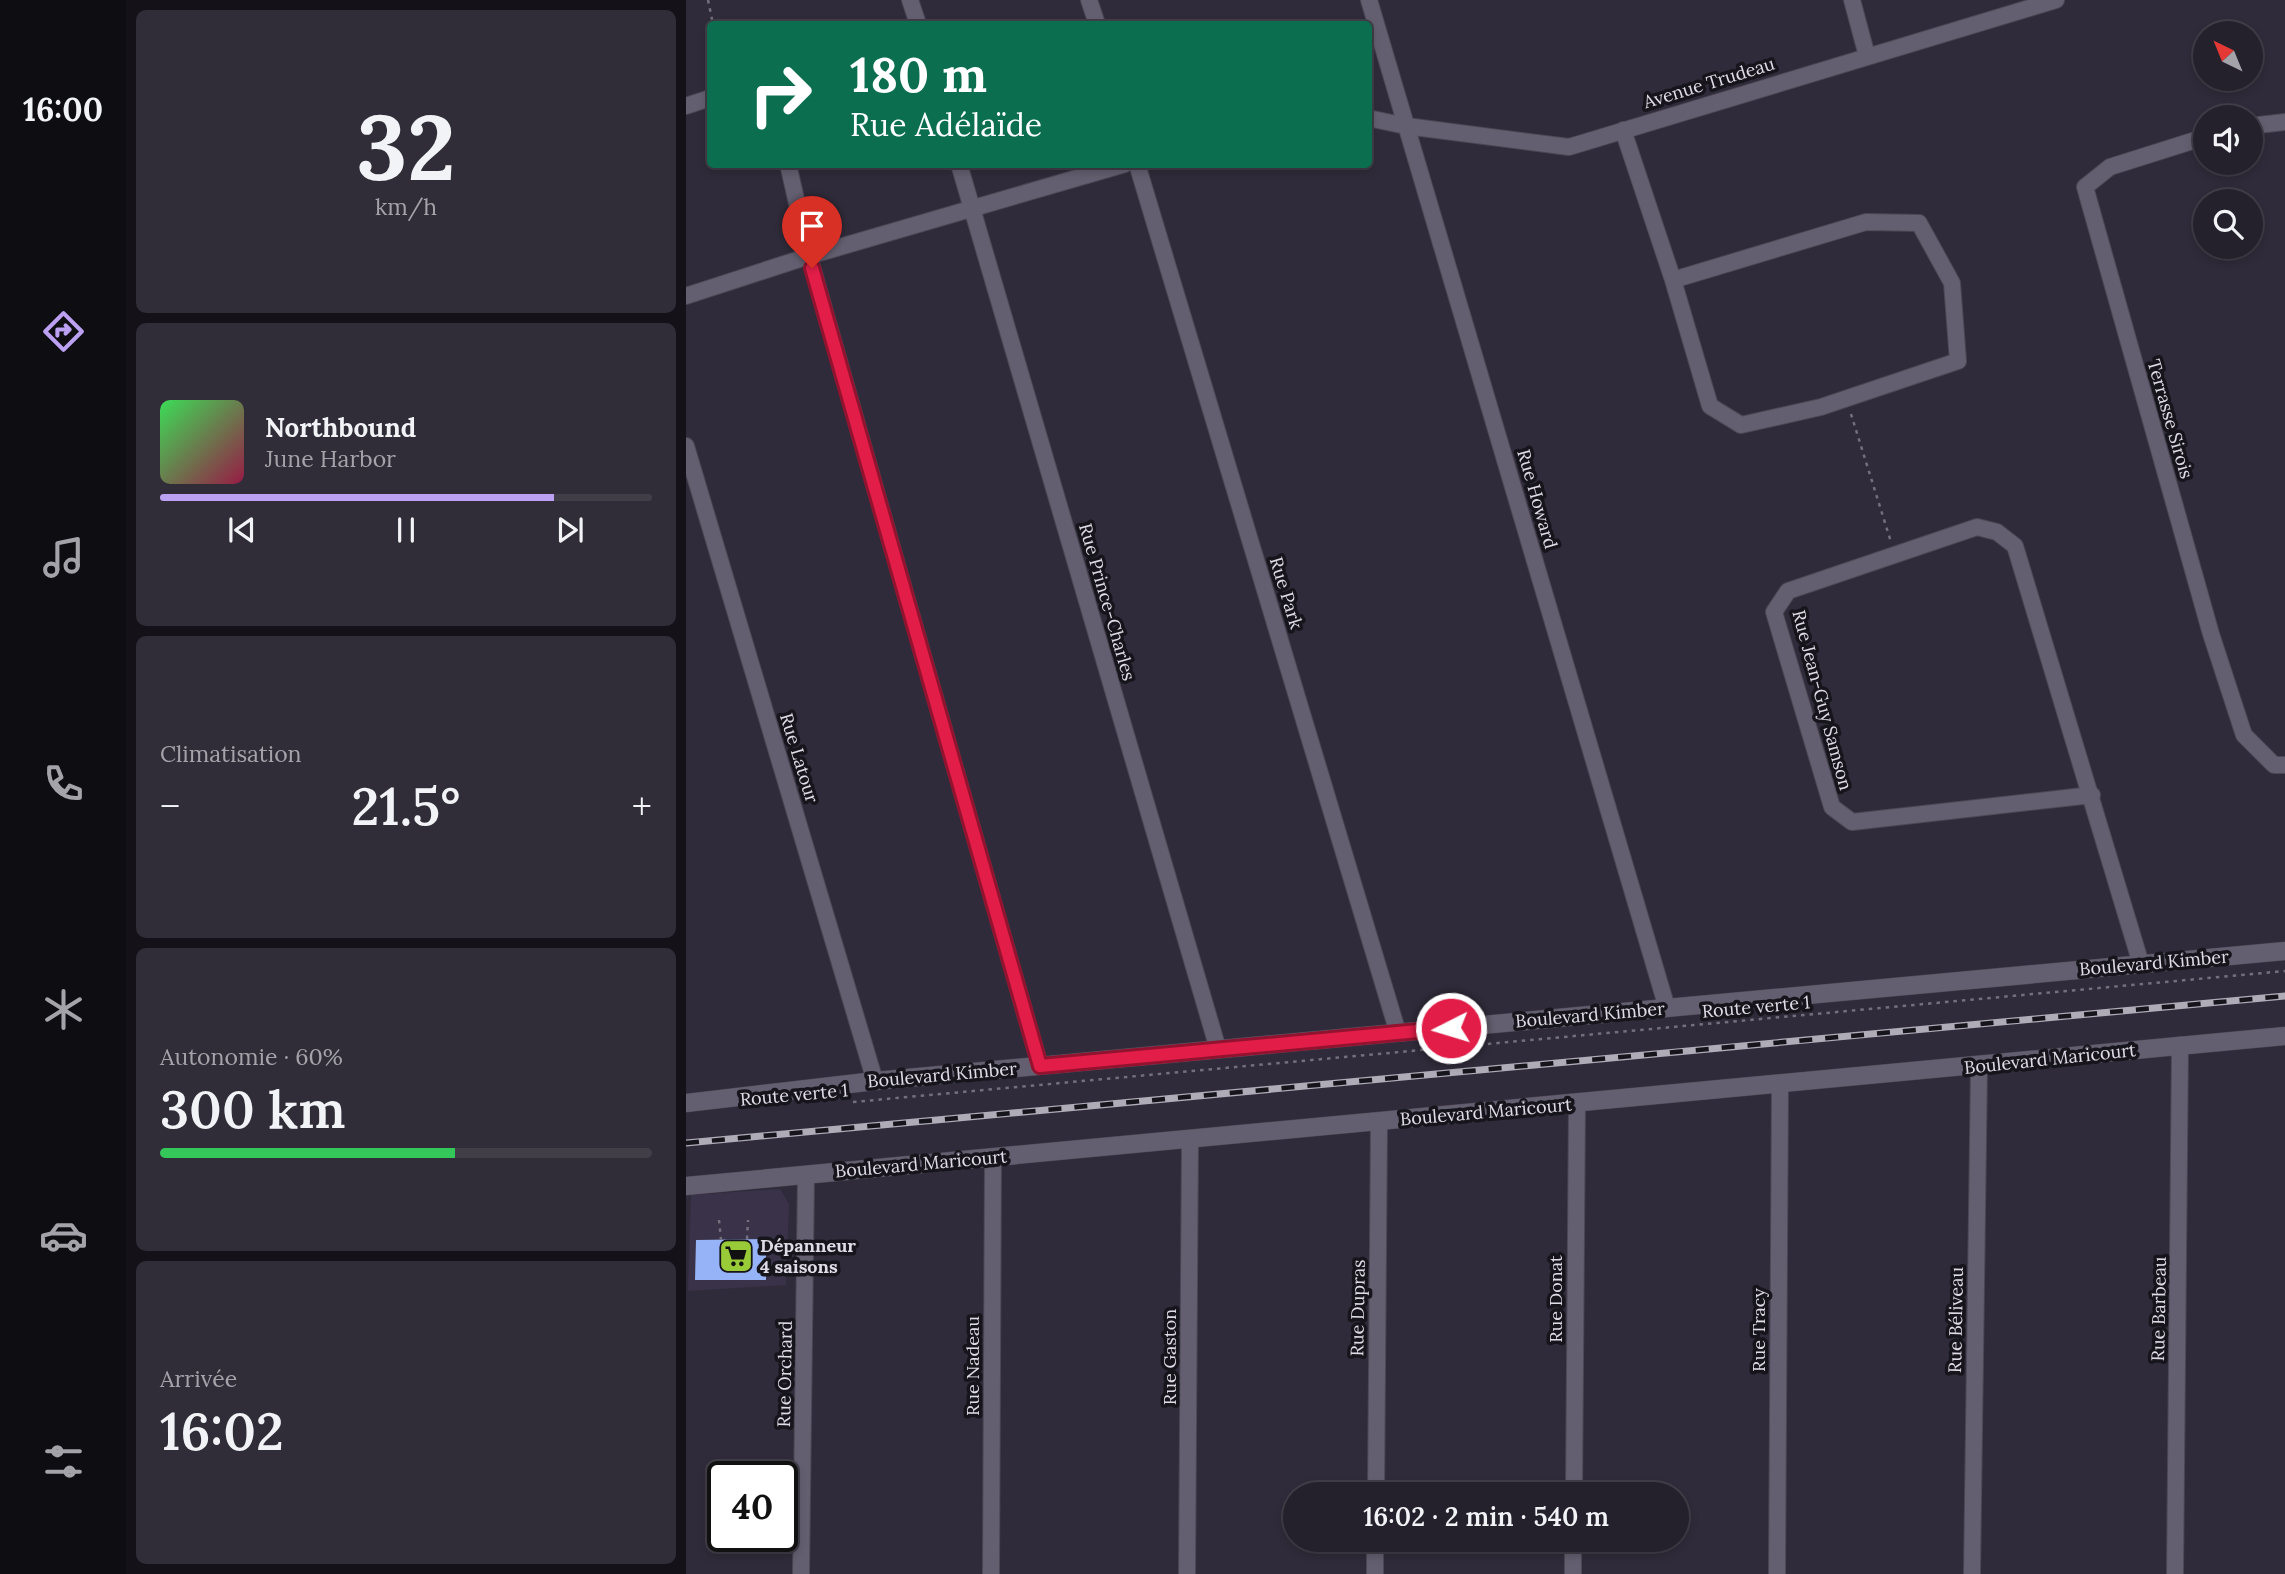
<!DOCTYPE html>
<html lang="fr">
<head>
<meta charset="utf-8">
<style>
  body { margin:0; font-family:Lora,serif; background:#302d38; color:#f1f3f6; height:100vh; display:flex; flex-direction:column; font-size:26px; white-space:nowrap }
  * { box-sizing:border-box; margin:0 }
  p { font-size:23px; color:#a3a3a9 }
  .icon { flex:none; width:38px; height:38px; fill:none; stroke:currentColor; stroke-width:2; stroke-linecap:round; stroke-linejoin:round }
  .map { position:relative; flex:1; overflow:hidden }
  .side { display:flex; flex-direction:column; gap:10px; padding:10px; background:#141218; width:560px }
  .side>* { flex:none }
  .banner { position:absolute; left:21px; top:21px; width:665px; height:147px; border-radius:7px; box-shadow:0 4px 10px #0003,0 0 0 2px #413e48; background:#0b6e4f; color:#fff; overflow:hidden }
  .needle { width:46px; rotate:317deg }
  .fabs { position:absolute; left:1507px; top:21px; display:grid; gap:14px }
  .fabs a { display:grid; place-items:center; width:70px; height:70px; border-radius:50%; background:#24202c; box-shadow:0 4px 10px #0003,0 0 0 2px #413e48; font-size:35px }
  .speed { position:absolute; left:21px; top:1461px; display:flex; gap:14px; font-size:35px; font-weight:700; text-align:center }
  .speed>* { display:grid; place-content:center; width:91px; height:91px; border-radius:50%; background:#24202c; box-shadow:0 4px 10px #0003,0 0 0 2px #413e48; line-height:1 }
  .speed .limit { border:4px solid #111; border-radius:10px; background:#fff; color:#111 }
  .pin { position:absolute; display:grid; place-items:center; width:60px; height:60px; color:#fff; margin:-72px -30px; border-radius:50% 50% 50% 0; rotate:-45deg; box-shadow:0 0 7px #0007 }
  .pin .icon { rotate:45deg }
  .me { position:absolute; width:77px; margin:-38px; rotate:265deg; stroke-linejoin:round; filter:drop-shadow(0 0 5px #0008) }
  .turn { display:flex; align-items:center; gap:24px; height:147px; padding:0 28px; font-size:32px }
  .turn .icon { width:91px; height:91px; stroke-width:2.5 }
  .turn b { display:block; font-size:49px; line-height:60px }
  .big { font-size:52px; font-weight:600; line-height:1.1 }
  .side .card { flex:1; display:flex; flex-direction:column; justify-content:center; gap:10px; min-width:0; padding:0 24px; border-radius:10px; background:#302d38 }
  .side .dial { align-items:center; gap:0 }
  .dial b { font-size:91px; line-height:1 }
  .song { display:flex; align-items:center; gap:21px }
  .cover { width:84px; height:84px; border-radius:10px; background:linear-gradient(135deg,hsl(130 70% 55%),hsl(340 70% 35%)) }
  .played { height:7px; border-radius:4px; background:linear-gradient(90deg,#bca0f2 80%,#413e48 80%) }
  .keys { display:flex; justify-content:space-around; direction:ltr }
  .heat { display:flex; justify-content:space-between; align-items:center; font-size:38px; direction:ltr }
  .charge { height:10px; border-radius:5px; background:linear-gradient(90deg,#34c759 60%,#413e48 0) }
  .trip { position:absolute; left:597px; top:1482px; width:406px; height:70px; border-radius:35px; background:#24202c; box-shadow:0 4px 10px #0003,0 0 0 2px #413e48; font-weight:600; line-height:70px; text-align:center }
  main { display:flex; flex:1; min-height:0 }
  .menu { display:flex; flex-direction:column; width:126px; justify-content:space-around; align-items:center; background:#0e0d12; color:#a3a3a9 }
  .menu .icon { width:49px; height:49px }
  .menu .selected { color:#bca0f2 }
  .menu b { font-size:32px; color:#f1f3f6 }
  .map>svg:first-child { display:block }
  .built { fill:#3a3248 }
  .building { fill:#95b3f6 }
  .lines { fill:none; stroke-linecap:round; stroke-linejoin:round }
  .minor-casing { stroke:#4c4754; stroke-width:18 }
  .tertiary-casing { stroke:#4c4754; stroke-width:19 }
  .path { stroke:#736f7c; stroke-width:2.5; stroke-dasharray:3.5 5; stroke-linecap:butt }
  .minor { stroke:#645f70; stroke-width:16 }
  .tertiary { stroke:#645f70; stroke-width:18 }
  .rail-casing { stroke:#afabb7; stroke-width:7 }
  .rail { stroke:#17151c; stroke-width:4.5; stroke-dasharray:13; stroke-linecap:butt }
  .route-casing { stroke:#92132f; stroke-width:18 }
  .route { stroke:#e11d48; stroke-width:12 }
  .labels { text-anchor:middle; stroke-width:7; stroke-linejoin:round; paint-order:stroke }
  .street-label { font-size:18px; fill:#e0dce7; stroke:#17151c }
  .poi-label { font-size:18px; font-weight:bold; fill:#e0dce7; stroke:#17151c; text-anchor:start }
</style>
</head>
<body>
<main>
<nav class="menu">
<b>16:00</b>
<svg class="icon selected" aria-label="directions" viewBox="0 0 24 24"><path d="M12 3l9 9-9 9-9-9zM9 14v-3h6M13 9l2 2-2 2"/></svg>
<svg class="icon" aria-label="music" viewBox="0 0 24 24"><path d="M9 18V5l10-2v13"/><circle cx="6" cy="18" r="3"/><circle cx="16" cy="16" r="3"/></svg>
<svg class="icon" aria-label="phone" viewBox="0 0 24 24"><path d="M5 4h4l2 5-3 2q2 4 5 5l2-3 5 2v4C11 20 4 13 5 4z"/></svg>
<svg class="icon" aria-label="climate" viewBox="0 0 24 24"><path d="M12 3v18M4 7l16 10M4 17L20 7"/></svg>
<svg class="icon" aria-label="car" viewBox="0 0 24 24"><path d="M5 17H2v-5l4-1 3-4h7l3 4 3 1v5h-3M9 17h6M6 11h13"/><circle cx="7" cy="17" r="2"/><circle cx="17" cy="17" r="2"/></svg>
<svg class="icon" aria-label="filters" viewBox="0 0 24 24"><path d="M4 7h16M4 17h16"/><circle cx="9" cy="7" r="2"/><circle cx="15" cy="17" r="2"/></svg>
</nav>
<section class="side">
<div class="card dial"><b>32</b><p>km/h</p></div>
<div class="card">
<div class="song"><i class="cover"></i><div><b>Northbound</b><p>June Harbor</p></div></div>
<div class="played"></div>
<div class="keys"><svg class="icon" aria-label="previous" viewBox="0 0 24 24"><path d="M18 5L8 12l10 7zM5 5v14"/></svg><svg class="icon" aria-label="pause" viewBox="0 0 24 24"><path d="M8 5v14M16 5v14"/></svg><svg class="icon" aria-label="next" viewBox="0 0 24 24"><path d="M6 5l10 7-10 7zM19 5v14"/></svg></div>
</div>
<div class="card"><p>Climatisation</p>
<div class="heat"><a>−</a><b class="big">21.5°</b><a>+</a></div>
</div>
<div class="card"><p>Autonomie · 60%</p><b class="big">300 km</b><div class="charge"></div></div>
<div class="card"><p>Arrivée</p><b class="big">16:02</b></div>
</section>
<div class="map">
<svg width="1599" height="1574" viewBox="0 0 1599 1574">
  <rect width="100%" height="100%" fill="#302b3a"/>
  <path class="built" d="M 94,1189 L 103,1204 L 100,1285 L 2,1291 L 5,1195 Z"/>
  <path class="building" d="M 80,1239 L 80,1280 L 9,1280 L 10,1240 Z"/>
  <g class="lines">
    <g class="minor-casing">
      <path id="minor" d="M 224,0 L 232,24
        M 403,0 L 411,24
        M 683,0 L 981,1008
        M 1166,0 L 1181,56
        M 0,106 L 24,98
        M 682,118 L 720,126 L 883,147 L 1370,0
        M 1564,126 L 1599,122
        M 937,130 L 987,280 L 1024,406 L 1055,425 L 1135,407 L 1272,361 L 1266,283 L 1233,223 L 1180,222 L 987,280
        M 1519,137 L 1424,167 L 1399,187 L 1525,634 L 1558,735 L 1588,765 L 1599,765
        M 102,164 L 123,256 L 354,1066
        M 273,164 L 532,1049
        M 451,164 L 712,1033
        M 0,296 L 123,256 L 439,164
        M 0,446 L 189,1081
        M 1406,795 L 1166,822 L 1146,807 L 1088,612 L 1102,591 L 1291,527 L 1311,532 L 1329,546 L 1455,964
        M 690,1494 L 693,1122
        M 888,1494 L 891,1104
        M 115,1574 L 120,1175
        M 305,1574 L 307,1158
        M 501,1574 L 504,1140
        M 689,1574 L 689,1540
        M 887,1574 L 887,1540
        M 1091,1574 L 1094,1085
        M 1286,1574 L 1293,1067
        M 1489,1574 L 1494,1045"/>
    </g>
    <g class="tertiary-casing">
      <path id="tertiary" d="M 0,1103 L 189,1081 L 1599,951
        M 0,1186 L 1599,1036"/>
    </g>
    <path class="path" d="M 22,0 L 27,24
      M 1165,414 L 1205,542
      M 167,1102 L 1599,971
      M 33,1220 L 35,1240
      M 61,1239 L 62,1220"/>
    <use href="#minor" class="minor"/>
    <use href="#tertiary" class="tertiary"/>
    <g class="rail-casing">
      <path id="rail" d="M 0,1143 L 1599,996"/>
    </g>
    <use href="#rail" class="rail"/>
  </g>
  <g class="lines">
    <g class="route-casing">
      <path id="route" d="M 126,268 L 354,1066 L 765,1028"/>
    </g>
    <use href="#route" class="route"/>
  </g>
  <defs>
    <g id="supermarket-square" transform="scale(1.75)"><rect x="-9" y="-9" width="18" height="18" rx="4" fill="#98cb37" stroke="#17151c"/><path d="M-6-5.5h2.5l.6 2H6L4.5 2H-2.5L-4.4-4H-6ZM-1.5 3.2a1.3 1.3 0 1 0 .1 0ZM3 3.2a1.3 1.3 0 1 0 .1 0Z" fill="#111"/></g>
  </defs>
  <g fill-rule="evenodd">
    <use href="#supermarket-square" x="50" y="1256"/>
  </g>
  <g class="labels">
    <g class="street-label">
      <text transform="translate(1023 83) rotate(-17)" y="6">Avenue Trudeau</text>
      <text transform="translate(1484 419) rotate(74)" y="6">Terrasse Sirois</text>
      <text transform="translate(851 499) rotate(74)" y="6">Rue Howard</text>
      <text transform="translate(600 593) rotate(73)" y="6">Rue Park</text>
      <text transform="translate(421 602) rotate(74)" y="6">Rue Prince-Charles</text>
      <text transform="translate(1136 700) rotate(75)" y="6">Rue Jean-Guy Samson</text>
      <text transform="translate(113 758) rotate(73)" y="6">Rue Latour</text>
      <text transform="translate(1468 963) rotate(-5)" y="6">Boulevard Kimber</text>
      <text transform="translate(1070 1007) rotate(-5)" y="6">Route verte 1</text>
      <text transform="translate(904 1015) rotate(-5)" y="6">Boulevard Kimber</text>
      <text transform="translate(1364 1059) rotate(-6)" y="6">Boulevard Maricourt</text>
      <text transform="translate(256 1075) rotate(-5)" y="6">Boulevard Kimber</text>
      <text transform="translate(108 1095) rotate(-5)" y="6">Route verte 1</text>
      <text transform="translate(800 1112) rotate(-5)" y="6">Boulevard Maricourt</text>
      <text transform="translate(235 1164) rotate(-5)" y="6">Boulevard Maricourt</text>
      <text transform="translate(870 1299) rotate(-90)" y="6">Rue Donat</text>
      <text transform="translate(672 1308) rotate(-89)" y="6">Rue Dupras</text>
      <text transform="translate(1473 1309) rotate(-89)" y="6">Rue Barbeau</text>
      <text transform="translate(1270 1320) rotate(-89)" y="6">Rue Béliveau</text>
      <text transform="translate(1073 1330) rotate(-90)" y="6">Rue Tracy</text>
      <text transform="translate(484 1357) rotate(-90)" y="6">Rue Gaston</text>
      <text transform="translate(287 1366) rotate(-90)" y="6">Rue Nadeau</text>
      <text transform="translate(99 1374) rotate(-89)" y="6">Rue Orchard</text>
    </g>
    <g class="poi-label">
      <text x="74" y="1252">Dépanneur<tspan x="74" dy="21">4 saisons</tspan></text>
    </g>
  </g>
</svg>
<div class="fabs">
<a><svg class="needle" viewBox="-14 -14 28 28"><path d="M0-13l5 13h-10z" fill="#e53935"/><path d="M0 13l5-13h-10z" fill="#a3a3a9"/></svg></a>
<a><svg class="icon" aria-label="sound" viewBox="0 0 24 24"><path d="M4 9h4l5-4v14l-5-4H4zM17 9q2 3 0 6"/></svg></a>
<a><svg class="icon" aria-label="search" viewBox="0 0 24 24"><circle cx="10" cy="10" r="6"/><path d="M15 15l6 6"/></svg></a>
</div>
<div class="speed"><div class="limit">40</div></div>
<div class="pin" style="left:126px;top:268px;background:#d93025"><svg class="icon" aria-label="arrive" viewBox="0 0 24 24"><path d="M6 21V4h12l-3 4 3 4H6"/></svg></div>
<svg class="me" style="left:765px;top:1028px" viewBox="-20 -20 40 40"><circle r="17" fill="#e11d48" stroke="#fff" stroke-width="3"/><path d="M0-11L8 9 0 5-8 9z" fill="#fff"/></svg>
<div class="trip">16:02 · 2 min · 540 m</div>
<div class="banner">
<div class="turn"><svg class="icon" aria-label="right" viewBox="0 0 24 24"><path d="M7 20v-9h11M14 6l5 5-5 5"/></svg><div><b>180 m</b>Rue Adélaïde</div></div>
</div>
</div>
</main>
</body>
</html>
